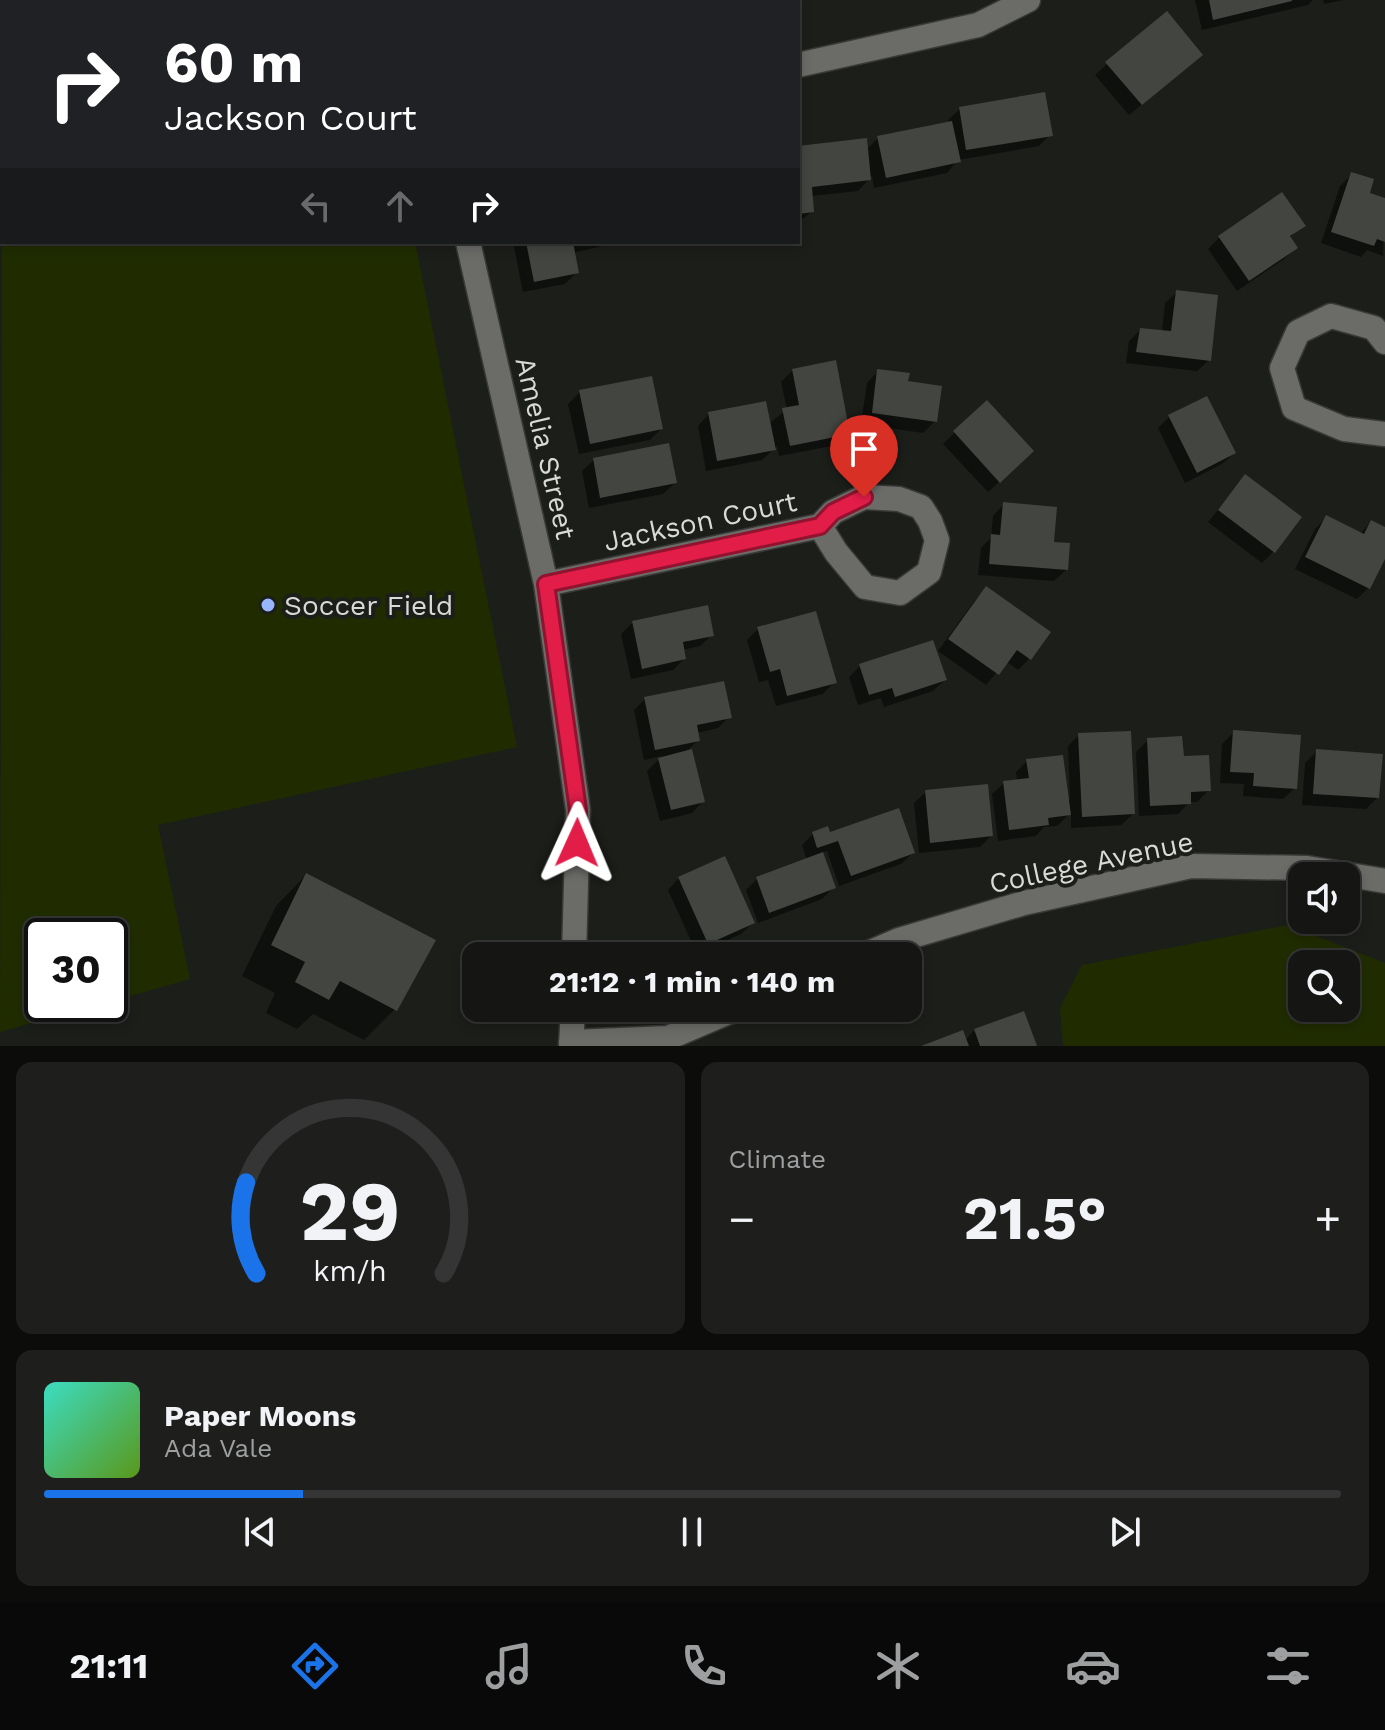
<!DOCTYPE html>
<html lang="en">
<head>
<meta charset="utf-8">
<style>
  body { margin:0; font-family:"Work Sans",sans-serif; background:#1e1f1d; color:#f1f3f6; height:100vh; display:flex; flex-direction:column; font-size:30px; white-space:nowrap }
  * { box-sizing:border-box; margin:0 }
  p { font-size:26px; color:#9d9fa0 }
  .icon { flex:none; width:44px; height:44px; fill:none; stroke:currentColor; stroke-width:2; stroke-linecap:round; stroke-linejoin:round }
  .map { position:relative; height:1046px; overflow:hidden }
  .sheet { display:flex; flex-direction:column; gap:16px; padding:16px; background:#0c0c0b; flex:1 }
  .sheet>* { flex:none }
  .guide { position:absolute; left:0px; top:0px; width:800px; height:244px; box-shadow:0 4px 12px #0003,0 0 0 2px #343534; background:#202124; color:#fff; overflow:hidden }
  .controls { position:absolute; left:1288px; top:862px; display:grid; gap:16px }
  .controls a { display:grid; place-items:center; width:72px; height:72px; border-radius:16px; background:#151614; box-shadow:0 4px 12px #0003,0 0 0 2px #343534; font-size:40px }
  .speed { position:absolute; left:24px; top:918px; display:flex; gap:16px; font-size:40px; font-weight:700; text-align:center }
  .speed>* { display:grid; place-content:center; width:104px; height:104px; border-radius:50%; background:#151614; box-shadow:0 4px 12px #0003,0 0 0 2px #343534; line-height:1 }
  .speed .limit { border:4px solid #111; border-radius:12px; background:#fff; color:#111 }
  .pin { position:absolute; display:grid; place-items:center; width:68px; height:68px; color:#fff; margin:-82px -34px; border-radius:50% 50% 50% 0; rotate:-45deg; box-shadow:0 0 8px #0007 }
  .pin .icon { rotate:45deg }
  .me { position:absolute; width:88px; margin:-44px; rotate:1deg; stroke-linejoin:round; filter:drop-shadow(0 0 6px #0008) }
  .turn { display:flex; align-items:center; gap:28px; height:168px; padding:0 32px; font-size:36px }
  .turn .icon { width:104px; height:104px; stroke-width:2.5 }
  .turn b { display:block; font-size:56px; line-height:68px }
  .lanes { display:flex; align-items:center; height:76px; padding:0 32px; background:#0003; justify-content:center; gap:40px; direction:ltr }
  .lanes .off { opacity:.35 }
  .big { font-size:60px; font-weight:700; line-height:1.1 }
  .sheet .card { flex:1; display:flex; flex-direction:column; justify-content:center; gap:12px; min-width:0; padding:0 28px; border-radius:16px; background:#1e1f1d }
  .sheet .dial { align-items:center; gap:0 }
  .dial svg { height:208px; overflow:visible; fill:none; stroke:#343534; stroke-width:7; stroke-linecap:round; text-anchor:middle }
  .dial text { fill:#f1f3f6; stroke:none }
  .song { display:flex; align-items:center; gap:24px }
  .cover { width:96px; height:96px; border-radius:12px; background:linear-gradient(135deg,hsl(170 70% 55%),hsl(90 70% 35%)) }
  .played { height:8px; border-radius:4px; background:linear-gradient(90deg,#1a73e8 20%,#343534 20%) }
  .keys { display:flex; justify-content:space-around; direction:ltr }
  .heat { display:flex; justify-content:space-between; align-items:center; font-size:44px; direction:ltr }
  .sheet .tiles { flex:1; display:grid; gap:16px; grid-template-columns:1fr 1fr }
  .card:last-child { grid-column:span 2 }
  .trip { position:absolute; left:462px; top:942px; width:460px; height:80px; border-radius:16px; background:#151614; box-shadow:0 4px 12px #0003,0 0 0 2px #343534; font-weight:700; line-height:80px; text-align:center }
  .tab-bar { display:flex; height:128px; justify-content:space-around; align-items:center; background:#080908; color:#9d9fa0 }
  .tab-bar .icon { width:56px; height:56px }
  .tab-bar .active { color:#1a73e8 }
  .tab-bar b { font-size:36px; color:#f1f3f6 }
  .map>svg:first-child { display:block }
  .green { fill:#202c00; fill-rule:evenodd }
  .shadow { fill:#0007 }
  .building { fill:#434541 }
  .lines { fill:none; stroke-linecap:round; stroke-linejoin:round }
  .minor-casing { stroke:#393a38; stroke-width:27 }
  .minor { stroke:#6b6c68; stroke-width:24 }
  .route-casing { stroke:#92132f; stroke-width:20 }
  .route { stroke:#e11d48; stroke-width:14 }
  .poi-dot { fill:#97b6fd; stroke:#1c1e1a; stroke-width:3 }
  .labels { text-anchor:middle; stroke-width:8; stroke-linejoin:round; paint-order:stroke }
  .street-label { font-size:28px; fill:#d9dad8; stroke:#1c1e1a }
  .poi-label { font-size:28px; fill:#d9dad8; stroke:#1c1e1a; text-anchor:start }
</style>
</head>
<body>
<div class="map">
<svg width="1385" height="1046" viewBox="0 0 1385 1046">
  <rect width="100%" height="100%" fill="#1c1e1a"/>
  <path class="green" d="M 2,202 L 2,242 L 415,242 L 517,747 L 158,825 L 190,979 L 110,1002 L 110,936 L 42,936 L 42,1004 L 101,1004 L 0,1032 Z
    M 1288,925 L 1385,963 L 1385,1046 L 1063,1046 L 1060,1008 L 1082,965 ZM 1346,964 L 1346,1008 L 1302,1008 L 1302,964 Z"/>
  <path class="shadow" d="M 0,0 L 49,2 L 2,2 L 0,103 Z
    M 467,0 L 516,0 L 516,2 L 465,2 Z
    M 523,0 L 590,0 L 591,2 L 522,2 Z
    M 595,0 L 658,0 L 659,2 L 595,2 Z
    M 675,0 L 722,0 L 720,2 Z
    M 1195,0 L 1313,0 L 1308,5 L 1202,30 Z
    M 1323,0 L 1344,0 L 1324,4 Z
    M 1107,64 L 1189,66 L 1129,115 L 1095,75 Z
    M 960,109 L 1050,135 L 1039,146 L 958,160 L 947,173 L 874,188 L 872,176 L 858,191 L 811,196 L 812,211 L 798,223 L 798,149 L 866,150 L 878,138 L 949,123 L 948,120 Z
    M 1352,174 L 1367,194 L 1385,200 L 1383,256 L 1367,250 L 1361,257 L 1321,243 L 1340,186 Z
    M 1303,225 L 1289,238 L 1296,248 L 1284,259 L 1237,291 L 1208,249 L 1219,238 Z
    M 513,242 L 619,242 L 573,253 L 577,272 L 565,284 L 523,292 Z
    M 1177,292 L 1209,360 L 1197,371 L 1126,363 L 1129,341 L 1140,330 L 1162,332 L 1165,303 Z
    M 793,370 L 848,433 L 837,445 L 779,456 L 777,446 L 762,460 L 706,471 L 698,426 L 709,414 L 769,424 L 787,409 L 781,382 Z
    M 878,371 L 935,421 L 923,433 L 861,424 L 867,383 Z
    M 580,392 L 661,429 L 650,440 L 579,454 L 568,404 Z
    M 986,402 L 1020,463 L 988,492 L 943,444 Z
    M 1169,417 L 1234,453 L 1222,464 L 1185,483 L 1158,428 Z
    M 594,460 L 675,483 L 663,494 L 589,508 L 582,471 Z
    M 1245,477 L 1274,551 L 1262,563 L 1208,522 Z
    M 1004,504 L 1052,544 L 1066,570 L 1054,581 L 978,575 L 981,548 L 991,538 L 993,516 Z
    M 1326,518 L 1360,534 L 1371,522 L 1385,529 L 1385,555 L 1368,588 L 1357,599 L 1295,569 L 1315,529 Z
    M 987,589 L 1029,659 L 1018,670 L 1006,661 L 986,685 L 938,651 L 975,600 Z
    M 633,622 L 712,635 L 700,646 L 682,650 L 684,659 L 673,670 L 631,679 L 621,634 Z
    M 758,629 L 834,682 L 823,694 L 776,706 L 768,680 L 759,682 L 747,640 Z
    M 860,666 L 945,680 L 933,691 L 884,707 L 881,698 L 858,705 L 849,677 Z
    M 645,699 L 729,717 L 718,728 L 697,733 L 698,740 L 685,753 L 703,801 L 692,813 L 660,821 L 647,771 L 662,756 L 644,760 L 634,710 Z
    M 1234,732 L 1295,788 L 1283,799 L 1243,796 L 1244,784 L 1220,783 L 1222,744 Z
    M 1079,735 L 1133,814 L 1121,825 L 1071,828 L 1071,812 L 1057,826 L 1044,827 L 1036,836 L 998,841 L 992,794 L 1004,783 L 1017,781 L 1016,772 L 1027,761 L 1067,800 L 1070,799 L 1068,746 Z
    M 1148,740 L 1182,758 L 1209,790 L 1197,802 L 1190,802 L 1178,814 L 1139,816 L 1136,752 Z
    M 1316,752 L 1377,798 L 1366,809 L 1302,805 L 1305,763 Z
    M 926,792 L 991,836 L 980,847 L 919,853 L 914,803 Z
    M 813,834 L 829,834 L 913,853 L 901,864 L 839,886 L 827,851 L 821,853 L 834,887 L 822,899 L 758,923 L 746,890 L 757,879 L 807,860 L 802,845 Z
    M 306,875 L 395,1009 L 364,1040 L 313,1014 L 297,1029 L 266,1013 L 275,993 L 242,976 L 276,906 Z
    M 679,878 L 753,923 L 741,934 L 697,954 L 668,890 Z
    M 975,1030 L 1035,1046 L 926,1046 L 965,1040 Z"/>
  <path class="building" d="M 1209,0 L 1292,0 L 1292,1 L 1213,20 Z
    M 1167,11 L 1203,55 L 1142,105 L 1105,62 Z
    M 1045,92 L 1053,136 L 966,150 L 959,107 Z
    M 952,121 L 961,162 L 886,178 L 877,136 Z
    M 867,138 L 871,180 L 812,187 L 814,212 L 798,214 L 798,146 Z
    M 1351,172 L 1374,179 L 1370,193 L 1385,198 L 1385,242 L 1377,239 L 1374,246 L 1331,232 Z
    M 1282,192 L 1306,226 L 1290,236 L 1298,248 L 1249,281 L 1218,236 Z
    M 526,242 L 573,242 L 579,273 L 534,282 Z
    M 1176,290 L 1218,295 L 1211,361 L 1136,352 L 1140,328 L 1171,331 Z
    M 836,360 L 850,434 L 790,446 L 782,408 L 799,405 L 792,369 Z
    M 877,369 L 910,373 L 908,381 L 942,386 L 937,422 L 872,413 Z
    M 652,376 L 663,429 L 590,444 L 579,390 Z
    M 1207,396 L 1236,453 L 1197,473 L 1168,415 Z
    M 987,400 L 1034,451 L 1000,483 L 953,431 Z
    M 766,401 L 776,450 L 717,461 L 708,412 Z
    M 669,443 L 677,483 L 600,498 L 593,458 Z
    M 1245,474 L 1302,517 L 1275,553 L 1218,510 Z
    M 1003,502 L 1057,507 L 1054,542 L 1070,543 L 1068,570 L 989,564 L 991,534 L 1000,535 Z
    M 1326,515 L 1364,534 L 1371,520 L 1385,527 L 1385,559 L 1370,589 L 1305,557 Z
    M 986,586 L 1051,632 L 1031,660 L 1017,650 L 999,675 L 948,639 Z
    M 708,605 L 714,636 L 683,642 L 686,659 L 642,669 L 632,621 Z
    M 816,611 L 837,683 L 787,696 L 780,669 L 770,672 L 757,627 Z
    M 933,640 L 947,680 L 895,697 L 892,688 L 869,695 L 859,664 Z
    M 724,681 L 732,718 L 697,725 L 700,741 L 655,750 L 644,697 Z
    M 1233,730 L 1301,735 L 1297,789 L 1253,786 L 1254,773 L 1230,772 Z
    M 1131,731 L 1135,814 L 1082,817 L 1078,733 Z
    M 1182,736 L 1184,756 L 1209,755 L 1211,791 L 1191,792 L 1191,804 L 1150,806 L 1147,738 Z
    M 692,749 L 705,802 L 671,810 L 658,758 Z
    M 1316,749 L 1383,754 L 1379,798 L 1313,794 Z
    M 1063,755 L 1071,815 L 1048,818 L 1049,825 L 1009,830 L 1003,781 L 1029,778 L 1026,759 Z
    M 988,784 L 993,836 L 930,843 L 925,790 Z
    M 899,808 L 915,853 L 851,876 L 838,841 L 817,848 L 812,832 L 828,826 L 830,832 Z
    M 823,852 L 836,888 L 769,913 L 756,877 Z
    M 725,856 L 755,923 L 708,944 L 678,877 Z
    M 306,873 L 436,940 L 397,1011 L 340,981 L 329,1000 L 295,982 L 305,962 L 271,945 Z
    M 1024,1011 L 1037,1046 L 980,1046 L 974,1029 Z
    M 963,1030 L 969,1046 L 921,1046 Z"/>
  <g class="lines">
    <g class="minor-casing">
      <path id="minor" d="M 411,0 L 411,2
        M 798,65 L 978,25 L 1028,0
        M 468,242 L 546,584 L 578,810 L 574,956
        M 1385,342 L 1374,328 L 1331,316 L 1298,332 L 1282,368 L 1294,408 L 1344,429 L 1385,434
        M 546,584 L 820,526 L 833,512 L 864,497 L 899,499 L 921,507 L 930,521 L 937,540 L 929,572 L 900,593 L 865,587 L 836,552 L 820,526
        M 862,956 L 899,940 L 1024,903 L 1191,866 L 1307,868 L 1385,881
        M 571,1042 L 668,1038 L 738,1008
        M 571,1046 L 573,1008"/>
    </g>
    <use href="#minor" class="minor"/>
  </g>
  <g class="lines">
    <g class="route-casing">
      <path id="route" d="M 577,843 L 578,810 L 546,584 L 820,526 L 833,512 L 864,497"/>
    </g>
    <use href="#route" class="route"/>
  </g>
  <circle class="poi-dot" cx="268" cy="605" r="8"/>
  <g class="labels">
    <g class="street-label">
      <text transform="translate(546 448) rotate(77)" y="10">Amelia Street</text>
      <text transform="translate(700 521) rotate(-12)" y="10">Jackson Court</text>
      <text transform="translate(1091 862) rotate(-12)" y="10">College Avenue</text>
    </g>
    <g class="poi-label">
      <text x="284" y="615">Soccer Field</text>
    </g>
  </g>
</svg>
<div class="controls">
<a><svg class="icon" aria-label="sound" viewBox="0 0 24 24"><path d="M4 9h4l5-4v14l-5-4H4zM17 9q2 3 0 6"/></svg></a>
<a><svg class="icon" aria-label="search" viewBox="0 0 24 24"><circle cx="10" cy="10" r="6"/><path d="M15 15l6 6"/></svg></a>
</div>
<div class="speed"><div class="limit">30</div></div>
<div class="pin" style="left:864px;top:497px;background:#d93025"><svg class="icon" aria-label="arrive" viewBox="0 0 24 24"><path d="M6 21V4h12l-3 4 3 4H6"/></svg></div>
<svg class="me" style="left:577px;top:843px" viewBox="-20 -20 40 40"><path d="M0-17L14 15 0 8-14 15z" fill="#e11d48" stroke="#fff" stroke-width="4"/></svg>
<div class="trip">21:12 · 1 min · 140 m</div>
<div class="guide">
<div class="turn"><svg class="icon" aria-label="right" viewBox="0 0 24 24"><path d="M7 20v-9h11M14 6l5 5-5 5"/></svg><div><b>60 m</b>Jackson Court</div></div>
<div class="lanes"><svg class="icon off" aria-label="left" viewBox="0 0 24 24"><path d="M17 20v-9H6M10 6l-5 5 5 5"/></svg><svg class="icon off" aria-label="ahead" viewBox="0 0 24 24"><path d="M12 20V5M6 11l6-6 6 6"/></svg><svg class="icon" aria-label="right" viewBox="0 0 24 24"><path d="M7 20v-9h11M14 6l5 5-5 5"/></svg></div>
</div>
</div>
<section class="sheet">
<div class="tiles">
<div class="card dial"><svg viewBox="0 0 100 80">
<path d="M14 69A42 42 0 1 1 86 69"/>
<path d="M14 69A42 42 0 0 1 10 34" stroke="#1a73e8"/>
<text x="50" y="56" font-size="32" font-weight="700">29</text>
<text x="50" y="72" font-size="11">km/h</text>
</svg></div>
<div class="card"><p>Climate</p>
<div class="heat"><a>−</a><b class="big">21.5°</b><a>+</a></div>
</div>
<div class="card">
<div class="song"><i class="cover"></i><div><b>Paper Moons</b><p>Ada Vale</p></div></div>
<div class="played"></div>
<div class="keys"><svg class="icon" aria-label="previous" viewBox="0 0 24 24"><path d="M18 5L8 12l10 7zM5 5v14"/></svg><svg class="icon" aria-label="pause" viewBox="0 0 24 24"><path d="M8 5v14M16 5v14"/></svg><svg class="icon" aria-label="next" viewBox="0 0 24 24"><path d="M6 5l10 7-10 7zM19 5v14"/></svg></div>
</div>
</div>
</section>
<nav class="tab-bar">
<b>21:11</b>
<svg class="icon active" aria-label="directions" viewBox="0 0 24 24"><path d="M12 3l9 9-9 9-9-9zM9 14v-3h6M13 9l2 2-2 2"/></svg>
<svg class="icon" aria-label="music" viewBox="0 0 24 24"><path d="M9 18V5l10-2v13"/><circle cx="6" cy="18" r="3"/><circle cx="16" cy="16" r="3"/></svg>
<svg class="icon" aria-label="phone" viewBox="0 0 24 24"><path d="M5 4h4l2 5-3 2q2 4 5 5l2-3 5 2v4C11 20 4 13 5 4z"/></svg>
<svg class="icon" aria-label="climate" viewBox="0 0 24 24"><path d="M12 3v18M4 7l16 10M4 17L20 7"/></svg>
<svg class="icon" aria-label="car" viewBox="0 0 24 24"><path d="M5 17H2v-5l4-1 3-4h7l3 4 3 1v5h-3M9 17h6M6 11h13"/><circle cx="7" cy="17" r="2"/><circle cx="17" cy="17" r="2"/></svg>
<svg class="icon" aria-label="filters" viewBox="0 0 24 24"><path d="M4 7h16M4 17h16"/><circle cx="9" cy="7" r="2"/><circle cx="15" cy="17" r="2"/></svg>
</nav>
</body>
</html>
